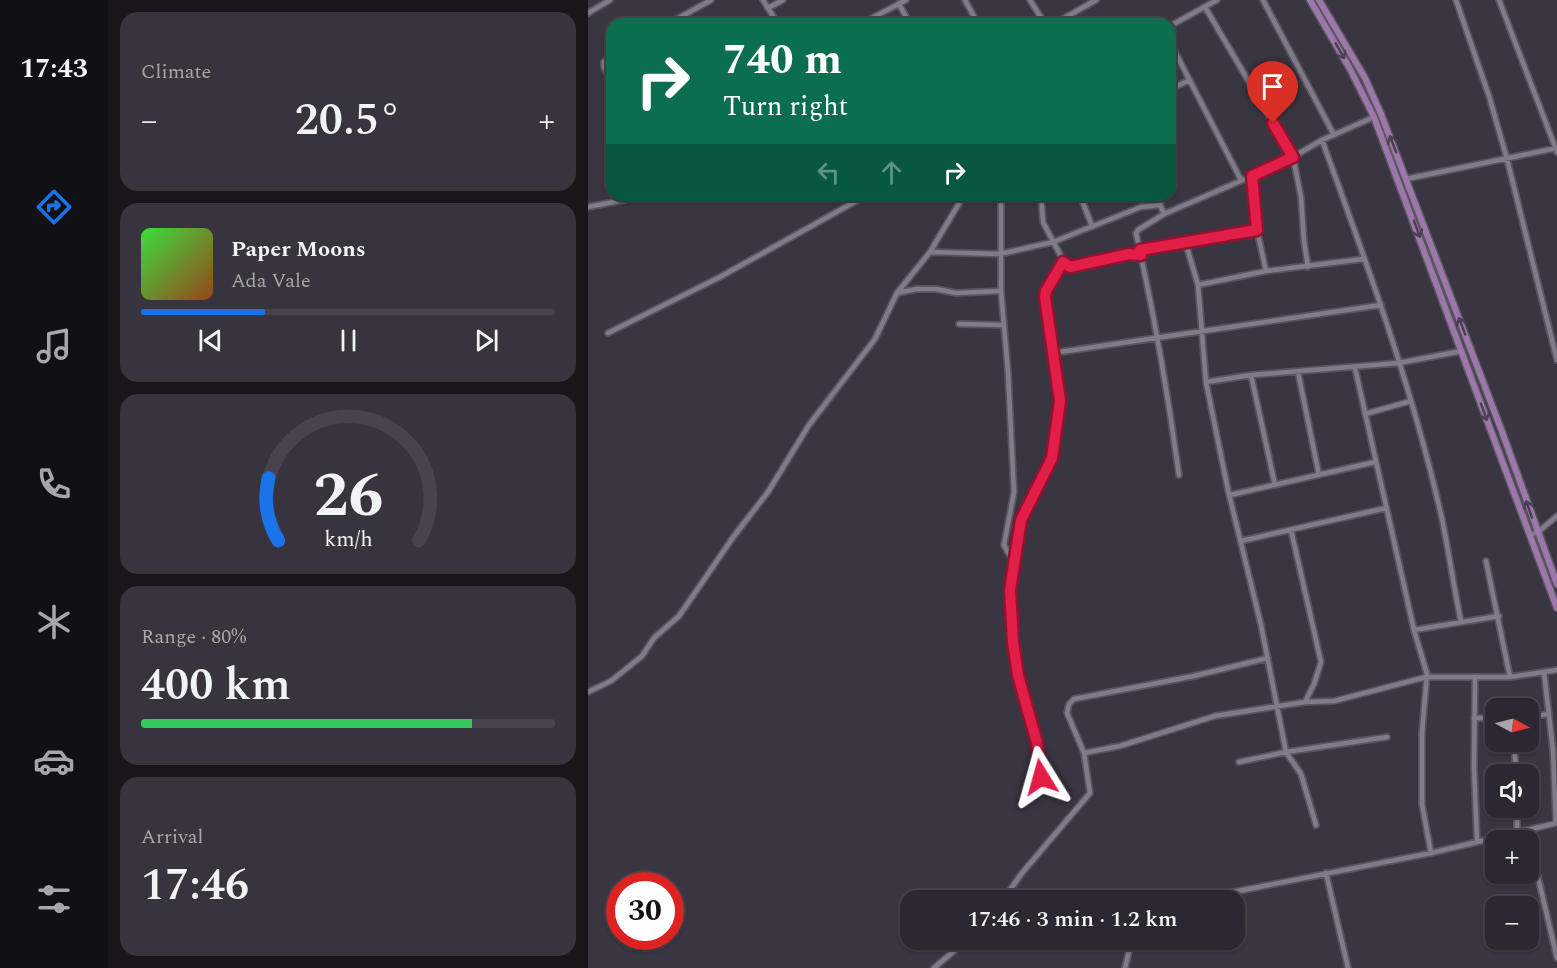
<!DOCTYPE html>
<html lang="en">
<head>
<meta charset="utf-8">
<style>
  body { margin:0; font-family:Spectral,serif; background:#37343d; color:#f1f3f6; height:100vh; display:flex; flex-direction:column; font-size:22px; white-space:nowrap }
  * { box-sizing:border-box; margin:0 }
  p { font-size:20px; color:#a6a6ab }
  .icon { flex:none; width:33px; height:33px; fill:none; stroke:currentColor; stroke-width:2; stroke-linecap:round; stroke-linejoin:round }
  .map { position:relative; flex:1; overflow:hidden }
  .drawer { display:flex; flex-direction:column; gap:12px; padding:12px; background:#18161b; width:480px }
  .drawer>* { flex:none }
  .top-card { position:absolute; left:18px; top:18px; width:570px; height:183px; border-radius:18px; box-shadow:0 2px 4px #0004,0 0 0 2px #47444d; background:#0b6e4f; color:#fff; overflow:hidden }
  .needle { width:39px; rotate:97deg }
  .fabs { position:absolute; left:897px; top:698px; display:grid; gap:12px }
  .fabs a { display:grid; place-items:center; width:54px; height:54px; border-radius:12px; background:#2b2831; box-shadow:0 2px 4px #0004,0 0 0 2px #47444d; font-size:30px }
  .speed { position:absolute; left:18px; top:872px; display:flex; gap:12px; font-size:30px; font-weight:700; text-align:center }
  .speed>* { display:grid; place-content:center; width:78px; height:78px; border-radius:50%; background:#2b2831; box-shadow:0 2px 4px #0004,0 0 0 2px #47444d; line-height:1 }
  .speed .limit { border:9px solid #d22; background:#fff; color:#111 }
  .pin { position:absolute; display:grid; place-items:center; width:51px; height:51px; color:#fff; margin:-62px -26px; border-radius:50% 50% 50% 0; rotate:-45deg; box-shadow:0 0 6px #0007 }
  .pin .icon { rotate:45deg }
  .me { position:absolute; width:66px; margin:-33px; rotate:352deg; stroke-linejoin:round; filter:drop-shadow(0 0 4px #0008) }
  .turn { display:flex; align-items:center; gap:21px; height:126px; padding:0 18px; font-size:27px }
  .turn .icon { width:78px; height:78px; stroke-width:2.5 }
  .turn b { display:block; font-size:42px; line-height:51px }
  .lanes { display:flex; align-items:center; height:57px; padding:0 18px; background:#0003; justify-content:center; gap:30px; direction:ltr }
  .lanes .off { opacity:.35 }
  .big { font-size:45px; font-weight:600; line-height:1.1 }
  .drawer .card { flex:1; display:flex; flex-direction:column; justify-content:center; gap:9px; min-width:0; padding:0 21px; border-radius:18px; background:#37343d }
  .drawer .dial { align-items:center; gap:0 }
  .dial svg { height:156px; overflow:visible; fill:none; stroke:#47444d; stroke-width:7; stroke-linecap:round; text-anchor:middle }
  .dial text { fill:#f1f3f6; stroke:none }
  .song { display:flex; align-items:center; gap:18px }
  .cover { width:72px; height:72px; border-radius:9px; background:linear-gradient(135deg,hsl(120 70% 55%),hsl(20 70% 35%)) }
  .played { height:6px; border-radius:3px; background:linear-gradient(90deg,#1a73e8 30%,#47444d 30%) }
  .keys { display:flex; justify-content:space-around; direction:ltr }
  .heat { display:flex; justify-content:space-between; align-items:center; font-size:33px; direction:ltr }
  .charge { height:9px; border-radius:4px; background:linear-gradient(90deg,#34c759 80%,#47444d 0) }
  .trip { position:absolute; left:312px; top:890px; width:345px; height:60px; border-radius:18px; background:#2b2831; box-shadow:0 2px 4px #0004,0 0 0 2px #47444d; font-weight:600; line-height:60px; text-align:center }
  main { display:flex; flex:1; min-height:0 }
  .tabs { display:flex; flex-direction:column; width:108px; justify-content:space-around; align-items:center; background:#111014; color:#a6a6ab }
  .tabs .icon { width:42px; height:42px }
  .tabs .on { color:#1a73e8 }
  .tabs b { font-size:27px; color:#f1f3f6 }
  .map>svg:first-child { display:block }
  .lines { fill:none; stroke-linecap:round; stroke-linejoin:round }
  .minor-casing { stroke:#57545d; stroke-width:8 }
  .major-casing { stroke:#57545d; stroke-width:9 }
  .minor { stroke:#7f7b88; stroke-width:4.5 }
  .major { stroke:#9c77a9; stroke-width:6 }
  .oneway { stroke:#4b3d52 }
  .route-casing { stroke:#92132f; stroke-width:15 }
  .route { stroke:#e11d48; stroke-width:10 }
</style>
</head>
<body>
<main>
<nav class="tabs">
<b>17:43</b>
<svg class="icon on" aria-label="directions" viewBox="0 0 24 24"><path d="M12 3l9 9-9 9-9-9zM9 14v-3h6M13 9l2 2-2 2"/></svg>
<svg class="icon" aria-label="music" viewBox="0 0 24 24"><path d="M9 18V5l10-2v13"/><circle cx="6" cy="18" r="3"/><circle cx="16" cy="16" r="3"/></svg>
<svg class="icon" aria-label="phone" viewBox="0 0 24 24"><path d="M5 4h4l2 5-3 2q2 4 5 5l2-3 5 2v4C11 20 4 13 5 4z"/></svg>
<svg class="icon" aria-label="climate" viewBox="0 0 24 24"><path d="M12 3v18M4 7l16 10M4 17L20 7"/></svg>
<svg class="icon" aria-label="car" viewBox="0 0 24 24"><path d="M5 17H2v-5l4-1 3-4h7l3 4 3 1v5h-3M9 17h6M6 11h13"/><circle cx="7" cy="17" r="2"/><circle cx="17" cy="17" r="2"/></svg>
<svg class="icon" aria-label="filters" viewBox="0 0 24 24"><path d="M4 7h16M4 17h16"/><circle cx="9" cy="7" r="2"/><circle cx="15" cy="17" r="2"/></svg>
</nav>
<section class="drawer">
<div class="card"><p>Climate</p>
<div class="heat"><a>−</a><b class="big">20.5°</b><a>+</a></div>
</div>
<div class="card">
<div class="song"><i class="cover"></i><div><b>Paper Moons</b><p>Ada Vale</p></div></div>
<div class="played"></div>
<div class="keys"><svg class="icon" aria-label="previous" viewBox="0 0 24 24"><path d="M18 5L8 12l10 7zM5 5v14"/></svg><svg class="icon" aria-label="pause" viewBox="0 0 24 24"><path d="M8 5v14M16 5v14"/></svg><svg class="icon" aria-label="next" viewBox="0 0 24 24"><path d="M6 5l10 7-10 7zM19 5v14"/></svg></div>
</div>
<div class="card dial"><svg viewBox="0 0 100 80">
<path d="M14 69A42 42 0 1 1 86 69"/>
<path d="M14 69A42 42 0 0 1 9 37" stroke="#1a73e8"/>
<text x="50" y="56" font-size="32" font-weight="700">26</text>
<text x="50" y="72" font-size="11">km/h</text>
</svg></div>
<div class="card"><p>Range · 80%</p><b class="big">400 km</b><div class="charge"></div></div>
<div class="card"><p>Arrival</p><b class="big">17:46</b></div>
</section>
<div class="map">
<svg width="969" height="968" viewBox="0 0 969 968">
  <rect width="100%" height="100%" fill="#393541"/>
  <g class="lines">
    <g class="minor-casing">
      <path id="minor" d="M 175,0 L 190,24
        M 377,0 L 390,24
        M 442,0 L 457,24
        M 675,0 L 746,135
        M 868,0 L 901,96 L 919,159 L 969,360
        M 911,0 L 969,152
        M 311,4 L 322,24
        M 617,7 L 705,157 L 713,197 L 716,241 L 720,267
        M 180,8 L 195,0
        M 0,13 L 22,0
        M 80,24 L 123,0
        M 273,24 L 318,0
        M 466,24 L 508,0
        M 582,26 L 629,0
        M 582,42 L 653,180
        M 24,55 L 16,62 L 16,67 L 24,82
        M 582,89 L 602,80
        M 734,140 C 779,264 825,389 854,519 C 861,553 866,588 873,622
        M 664,176 L 669,230 L 678,271
        M 818,179 L 969,148
        M 413,195 L 413,291 L 420,372 L 426,492 L 416,545 L 426,563
        M 453,195 L 455,222 L 478,266 L 482,267 L 541,254 L 553,255
        M 492,195 L 504,226
        M 572,195 L 572,205 L 576,214
        M 0,207 L 40,199 L 46,195
        M 597,241 L 610,285 L 618,382 L 640,490 L 673,625 L 698,752 L 713,774 L 728,825
        M 552,250 L 669,230
        M 342,252 L 412,254 L 465,242 L 553,207 L 572,205
        M 610,285 L 678,271 L 775,259
        M 309,293 L 329,289 L 348,289 L 368,293 L 413,291
        M 371,324 L 416,325
        M 20,333 L 132,277 L 279,195
        M 465,353 L 793,305
        M 767,368 L 826,630 L 839,674 L 834,733 L 834,804 L 843,853
        M 710,372 L 731,475
        M 663,375 L 687,485
        M 618,382 L 663,375 L 811,363 L 874,351
        M 777,414 L 823,401
        M 591,475 C 580,394 566,313 548,233 L 550,230 L 576,214 L 664,176 L 705,157 L 734,140 L 786,117
        M 642,495 L 787,462
        M 703,530 L 733,662 L 726,684 L 717,702
        M 942,535 L 950,532 L 969,516
        M 653,541 L 798,508
        M 898,561 L 922,677
        M 826,630 L 911,616
        M 956,672 L 965,750 L 968,823
        M 887,677 L 886,768 L 889,841
        M 0,692 L 23,681 L 54,656 L 66,638 L 91,616 L 146,536 L 180,492 L 221,425 L 287,339 L 309,293 L 342,252 L 376,195
        M 940,717 L 961,714
        M 886,718 L 908,718
        M 926,741 L 928,774
        M 496,753 L 532,746 L 627,716 L 717,702 L 746,701 L 838,677 L 922,677 L 969,670
        M 651,762 L 698,752 L 799,737
        M 453,777 L 449,743 L 431,675 L 425,642 L 422,590 L 433,520 L 464,458 L 468,437 L 472,401 L 457,296 L 458,291 L 475,262
        M 929,807 L 929,833
        M 939,830 L 969,958
        M 738,873 L 760,968
        M 415,900 L 434,873 L 502,793 L 496,753 L 479,713 L 481,704 L 486,699 L 606,676 L 680,658
        M 605,900 L 843,853 L 969,823
        M 346,968 L 380,939
        M 537,968 L 544,939"/>
    </g>
    <g class="major-casing">
      <path id="major" d="M 722,0 L 762,69 L 786,117 L 969,608
        M 731,0 L 777,78 L 793,114 L 913,429 L 969,584"/>
    </g>
    <use href="#minor" class="minor"/>
    <use href="#major" class="major"/>
  </g>
  <defs><path id="oneway-shaft" d="M-6 0H5M1.5-3L5.5 0L1.5 3" fill="none" stroke-width="1.6" stroke-linecap="round" stroke-linejoin="round" transform="scale(1.5)"/></defs>
  <g class="oneway">
    <use href="#oneway-shaft" transform="translate(752 51) rotate(60)"/>
    <use href="#oneway-shaft" transform="translate(805 144) rotate(-111)"/>
    <use href="#oneway-shaft" transform="translate(829 229) rotate(70)"/>
    <use href="#oneway-shaft" transform="translate(874 326) rotate(-111)"/>
    <use href="#oneway-shaft" transform="translate(896 412) rotate(70)"/>
    <use href="#oneway-shaft" transform="translate(941 509) rotate(-109)"/>
  </g>
  <g class="lines">
    <g class="route-casing">
      <path id="route" d="M 453,777 L 449,743 L 430,675 L 425,642 L 422,590 L 433,520 L 464,458 L 472,401 L 457,297 L 458,291 L 475,262 L 482,267 L 541,254 L 553,255 L 552,250 L 669,230 L 664,176 L 705,157 L 685,123"/>
    </g>
    <use href="#route" class="route"/>
  </g>
</svg>
<div class="fabs">
<a><svg class="needle" viewBox="-14 -14 28 28"><path d="M0-13l5 13h-10z" fill="#e53935"/><path d="M0 13l5-13h-10z" fill="#a6a6ab"/></svg></a>
<a><svg class="icon" aria-label="sound" viewBox="0 0 24 24"><path d="M4 9h4l5-4v14l-5-4H4zM17 9q2 3 0 6"/></svg></a>
<a>+</a>
<a>−</a>
</div>
<div class="speed"><div class="limit">30</div></div>
<div class="pin" style="left:685px;top:123px;background:#d93025"><svg class="icon" aria-label="arrive" viewBox="0 0 24 24"><path d="M6 21V4h12l-3 4 3 4H6"/></svg></div>
<svg class="me" style="left:453px;top:777px" viewBox="-20 -20 40 40"><path d="M0-17L14 15 0 8-14 15z" fill="#e11d48" stroke="#fff" stroke-width="4"/></svg>
<div class="trip">17:46 · 3 min · 1.2 km</div>
<div class="top-card">
<div class="turn"><svg class="icon" aria-label="right" viewBox="0 0 24 24"><path d="M7 20v-9h11M14 6l5 5-5 5"/></svg><div><b>740 m</b>Turn right</div></div>
<div class="lanes"><svg class="icon off" aria-label="left" viewBox="0 0 24 24"><path d="M17 20v-9H6M10 6l-5 5 5 5"/></svg><svg class="icon off" aria-label="ahead" viewBox="0 0 24 24"><path d="M12 20V5M6 11l6-6 6 6"/></svg><svg class="icon" aria-label="right" viewBox="0 0 24 24"><path d="M7 20v-9h11M14 6l5 5-5 5"/></svg></div>
</div>
</div>
</main>
</body>
</html>
